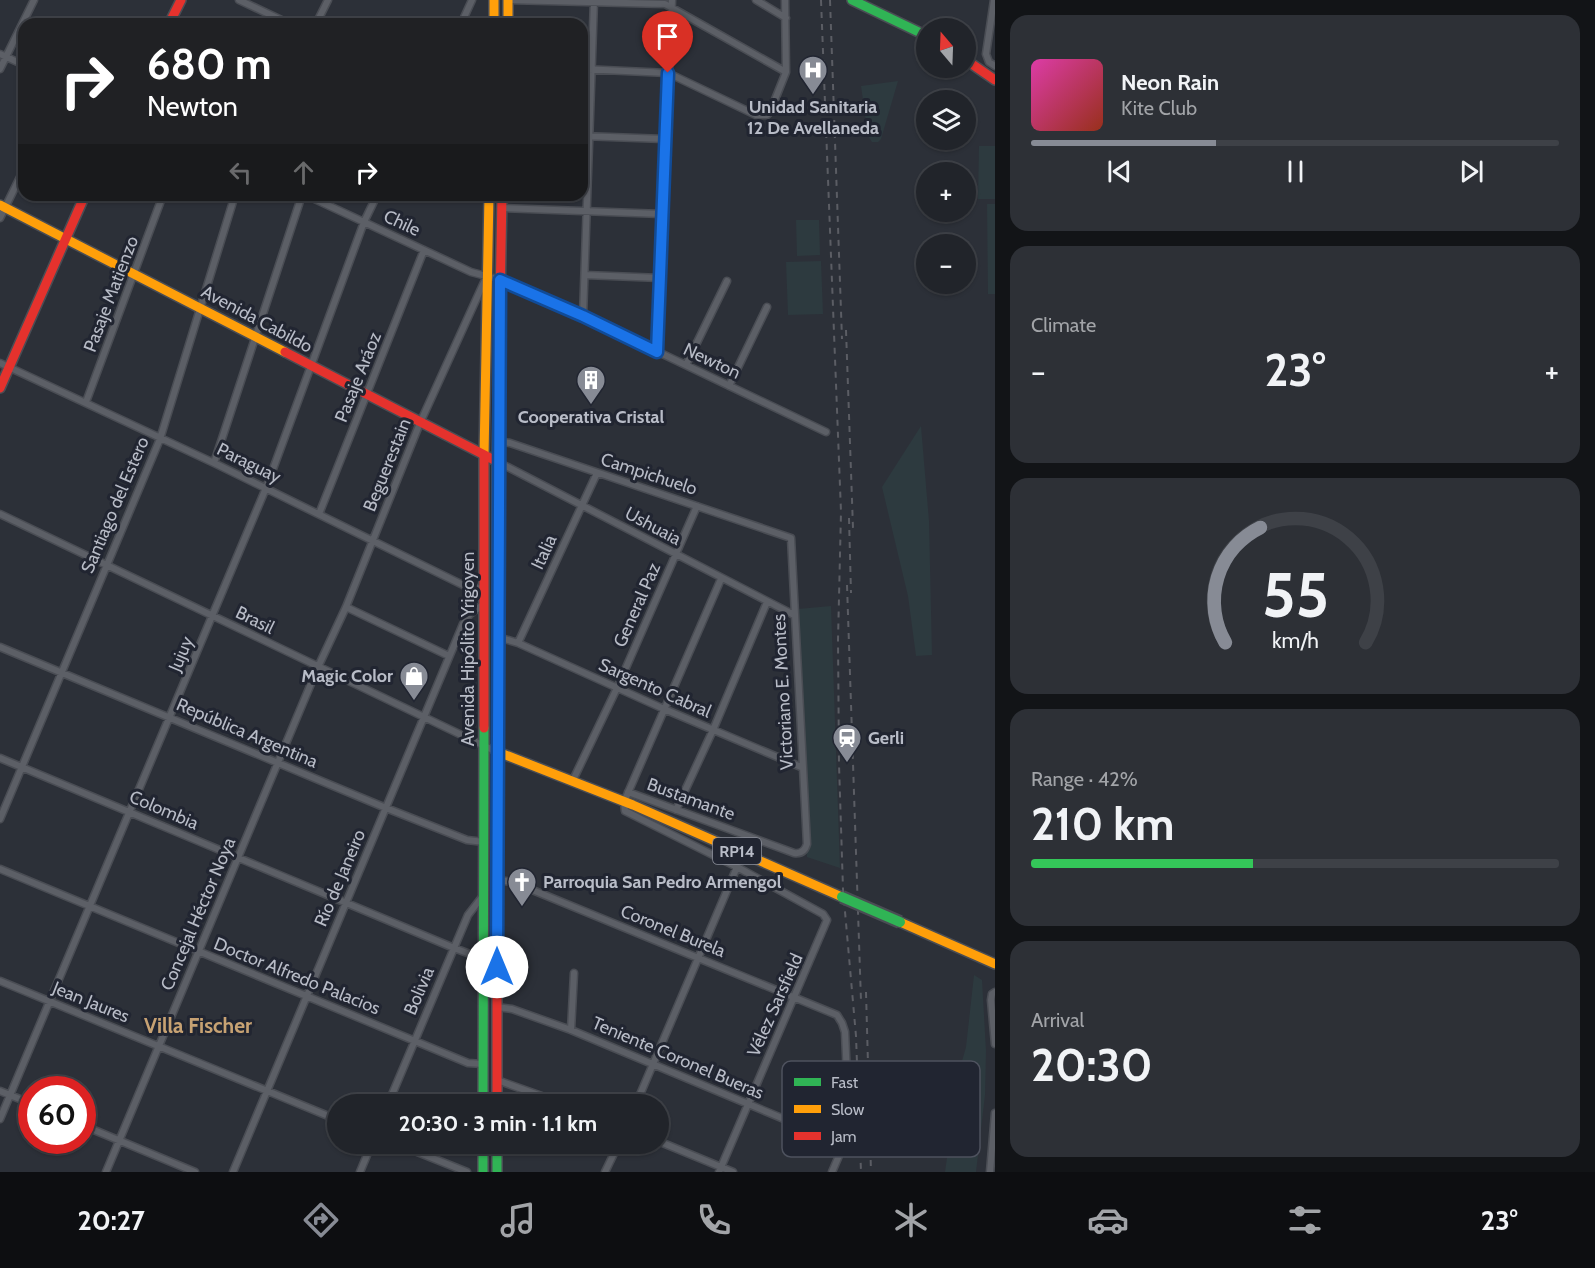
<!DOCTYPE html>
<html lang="en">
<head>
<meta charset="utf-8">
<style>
  body { margin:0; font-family:Cabin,sans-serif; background:#2d3036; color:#f1f3f6; height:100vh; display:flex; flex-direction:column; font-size:22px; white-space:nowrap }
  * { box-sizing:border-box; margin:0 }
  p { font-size:20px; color:#a2a4a8 }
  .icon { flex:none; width:33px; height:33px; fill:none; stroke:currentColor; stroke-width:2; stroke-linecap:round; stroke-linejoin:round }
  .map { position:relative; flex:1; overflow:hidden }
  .panel { display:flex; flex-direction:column; gap:15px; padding:15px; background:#121417; width:600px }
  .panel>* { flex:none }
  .top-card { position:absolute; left:18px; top:18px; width:570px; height:183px; border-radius:18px; box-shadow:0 2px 4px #0004,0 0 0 2px #3e4147; background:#202124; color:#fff; overflow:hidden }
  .needle { width:39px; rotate:341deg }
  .tools { position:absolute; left:916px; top:18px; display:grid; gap:12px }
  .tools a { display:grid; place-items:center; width:60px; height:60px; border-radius:50%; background:#21242a; box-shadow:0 2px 4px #0004,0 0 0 2px #3e4147; font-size:30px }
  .speed { position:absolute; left:18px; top:1076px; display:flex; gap:12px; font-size:30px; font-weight:700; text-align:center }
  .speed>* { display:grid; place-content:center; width:78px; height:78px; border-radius:50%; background:#21242a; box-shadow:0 2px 4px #0004,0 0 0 2px #3e4147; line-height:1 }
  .speed .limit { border:9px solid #d22; background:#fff; color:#111 }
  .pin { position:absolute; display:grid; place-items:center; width:51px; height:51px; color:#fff; margin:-62px -26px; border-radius:50% 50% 50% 0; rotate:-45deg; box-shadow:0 0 6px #0007 }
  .pin .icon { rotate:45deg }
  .me { position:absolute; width:66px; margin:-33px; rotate:0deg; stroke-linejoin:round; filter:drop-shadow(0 0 4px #0008) }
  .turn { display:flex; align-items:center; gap:21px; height:126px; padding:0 30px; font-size:27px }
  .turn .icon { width:78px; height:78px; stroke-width:2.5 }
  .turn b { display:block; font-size:42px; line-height:51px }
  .lanes { display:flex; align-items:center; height:57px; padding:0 30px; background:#0003; justify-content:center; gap:30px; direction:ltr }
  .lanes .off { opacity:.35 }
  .big { font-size:45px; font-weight:700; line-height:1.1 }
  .panel .widget { flex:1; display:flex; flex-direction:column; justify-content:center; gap:9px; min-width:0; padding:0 21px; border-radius:18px; background:#2d3036 }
  .panel .dial { align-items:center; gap:0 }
  .dial svg { height:156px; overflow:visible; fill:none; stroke:#3e4147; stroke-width:7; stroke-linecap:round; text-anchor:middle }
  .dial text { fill:#f1f3f6; stroke:none }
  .song { display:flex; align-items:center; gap:18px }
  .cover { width:72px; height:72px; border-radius:9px; background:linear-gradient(135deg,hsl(320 70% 55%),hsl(10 70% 35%)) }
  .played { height:6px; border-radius:3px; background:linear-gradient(90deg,#878b95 35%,#3e4147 35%) }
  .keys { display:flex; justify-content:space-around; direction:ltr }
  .heat { display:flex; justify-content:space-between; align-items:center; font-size:33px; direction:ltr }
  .charge { height:9px; border-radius:4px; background:linear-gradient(90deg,#34c759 42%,#3e4147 0) }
  .trip { position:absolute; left:327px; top:1094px; width:342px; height:60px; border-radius:30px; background:#21242a; box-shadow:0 2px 4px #0004,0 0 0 2px #3e4147; font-weight:700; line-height:60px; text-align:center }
  .tab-bar { display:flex; height:96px; justify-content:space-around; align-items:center; background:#0d0e11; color:#a2a4a8 }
  .tab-bar .icon { width:42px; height:42px }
  .tab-bar .current { color:#878b95 }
  .tab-bar b { font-size:27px; color:#f1f3f6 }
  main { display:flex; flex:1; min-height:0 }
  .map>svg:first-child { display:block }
  .green { fill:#2d3a3f }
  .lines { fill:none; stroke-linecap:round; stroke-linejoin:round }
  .street-casing { stroke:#4a4d54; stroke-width:9 }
  .fast-casing { stroke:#4a4d54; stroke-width:12 }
  .slow-casing { stroke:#4a4d54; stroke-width:12 }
  .jam-casing { stroke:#4a4d54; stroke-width:12 }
  .street { stroke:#5c5f66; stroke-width:6 }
  .fast { stroke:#30b455; stroke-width:9 }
  .slow { stroke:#ff9f0a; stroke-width:9 }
  .jam { stroke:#e5322d; stroke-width:9 }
  .rail { stroke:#5b5d64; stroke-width:2; stroke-dasharray:6 6; stroke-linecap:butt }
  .fast-bridge-casing { stroke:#4a4d54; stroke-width:14; stroke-linecap:butt }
  .fast-bridge { stroke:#30b455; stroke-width:10 }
  .route-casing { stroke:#114b97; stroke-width:15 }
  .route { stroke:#1a73e8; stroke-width:10 }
  .labels { text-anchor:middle; stroke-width:6; stroke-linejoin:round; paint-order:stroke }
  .shield { fill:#212531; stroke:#8b8f9a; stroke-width:1.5 }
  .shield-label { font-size:16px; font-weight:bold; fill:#b8bcc7 }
  .poi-label { font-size:18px; font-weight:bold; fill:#b8bcc7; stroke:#212531 }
  .street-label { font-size:18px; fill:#b8bcc7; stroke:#212531 }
  .quarter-label { font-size:21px; font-weight:bold; fill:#c7a273; stroke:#212531 }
  .key { fill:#212531; stroke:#4e525e; stroke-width:1.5 }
  .key-label { font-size:16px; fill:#b8bcc7 }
</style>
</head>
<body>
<main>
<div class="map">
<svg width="995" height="1172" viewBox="0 0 995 1172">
  <rect width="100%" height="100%" fill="#2c3038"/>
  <path class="green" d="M 898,81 L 881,139 L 878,142 L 872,142 L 868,136 L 861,86 Z
    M 979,146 L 995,146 L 995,199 L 978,199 Z
    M 987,204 L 995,204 L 995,294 L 988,294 Z
    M 796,220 L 819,220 L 820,255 L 797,256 Z
    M 821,261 L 823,314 L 788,315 L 786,262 Z
    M 921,426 L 929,521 L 932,655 L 916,656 L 908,596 L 882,487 Z
    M 831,606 L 840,868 L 807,857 L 798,609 Z
    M 974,975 L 982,980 L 986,1051 L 985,1095 L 976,1172 L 945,1172 L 959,1072 L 966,1047 Z"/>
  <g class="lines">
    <g class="street-casing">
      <path id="street" d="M 239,0 L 290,24
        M 508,0 L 665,4 L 786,72
        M 756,0 L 786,18
        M 994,0 L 986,54 L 989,62 L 995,66
        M 316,24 L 328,0
        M 461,24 L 472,0
        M 0,54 L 24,65
        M 0,69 L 34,0
        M 582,69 L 668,73 L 756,115 L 767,115 L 770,112 L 786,72 L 785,0
        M 582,136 L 665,139
        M 306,195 L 471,272 L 505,281 L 583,316 L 826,432
        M 502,208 L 662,214
        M 0,218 L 24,169
        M 585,275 L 661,278
        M 583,316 L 594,0
        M 657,353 L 672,0
        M 0,363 L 214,463 L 467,587 L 484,589
        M 686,365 L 727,281
        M 729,386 L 767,307
        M 86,402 L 163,195
        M 498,441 L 510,443 L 791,538 L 807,844 C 805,851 801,854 794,853 L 628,792
        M 498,462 L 794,615
        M 214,463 L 302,195
        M 0,514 L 497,752
        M 319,514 L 424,250
        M 346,607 L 449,656
        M 498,637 L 518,643 L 664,709 L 801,767
        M 518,643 L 597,473
        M 0,647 L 386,808 L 467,840 L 484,842
        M 0,758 L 454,948 L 470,954 L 484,956
        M 573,780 L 617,688 L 697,506
        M 676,810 L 713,730 L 767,602
        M 0,819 L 160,439 L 235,195
        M 0,869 L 468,1063 L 483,1064
        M 497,880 L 513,882 L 837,1015 L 842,1023 L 845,1032 L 849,1122 L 844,1144 L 832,1172
        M 0,981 L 338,1120
        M 995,992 L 992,994 L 991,1000 L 995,1044
        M 497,1007 L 512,1009 L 571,1030 L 844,1144
        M 571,1030 L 574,973
        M 497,1080 L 564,1104
        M 0,1091 L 32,1104
        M 388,1104 L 468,915 L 482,897
        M 636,1104 L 737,867
        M 0,1119 L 266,488 L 364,222 L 377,195
        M 82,1125 L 195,1172
        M 658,1141 L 733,1172
        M 395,1143 L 467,1172
        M 106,1172 L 318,667 L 346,607 L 420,423 L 485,280
        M 233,1172 L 463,624 L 470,614 L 484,604
        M 360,1172 L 372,1143
        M 605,1172 L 619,1143
        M 719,1172 L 827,920 L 823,914 L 737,867 L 625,811 L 624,802 L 721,579
        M 990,1172 L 995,1113"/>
    </g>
    <g class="fast-casing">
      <path id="fast" d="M 852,0 L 927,36
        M 497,876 L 497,464
        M 483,1104 L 484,728
        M 483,1143 L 483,1172
        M 497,1143 L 497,1172"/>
    </g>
    <g class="slow-casing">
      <path id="slow" d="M 494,0 L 494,24
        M 508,0 L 508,24
        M 0,205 L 285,352
        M 484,456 L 489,195
        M 498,752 L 633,805 L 842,897
        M 900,922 L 995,964"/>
    </g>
    <g class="jam-casing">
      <path id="jam" d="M 169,24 L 181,0
        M 966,60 L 995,80
        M 285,352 L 498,462
        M 0,388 L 85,195
        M 497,464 L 502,195
        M 484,728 L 484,456
        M 497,876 L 497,1104"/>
    </g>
    <use href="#street" class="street"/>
    <use href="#fast" class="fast"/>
    <use href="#slow" class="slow"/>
    <use href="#jam" class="jam"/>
    <path class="rail" d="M 821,0 L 841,512 L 838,640 L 839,764 L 843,889 L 856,1036 L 861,1172
      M 830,0 L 842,339
      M 846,330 L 853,528
      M 849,518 L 851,593
      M 847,585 L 861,1001
      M 866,992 L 871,1172"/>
    <g class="fast-bridge-casing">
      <path id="fast-bridge" d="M 842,897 L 900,922"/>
    </g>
    <use href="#fast-bridge" class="fast-bridge"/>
  </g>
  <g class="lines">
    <g class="route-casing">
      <path id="route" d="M 497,967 L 500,280 L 583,316 L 657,352 L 668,73"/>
    </g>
    <use href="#route" class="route"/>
  </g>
  <defs>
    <g id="hospital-pin" transform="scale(1.5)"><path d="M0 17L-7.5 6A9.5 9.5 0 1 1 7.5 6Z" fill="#878b95" stroke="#212531"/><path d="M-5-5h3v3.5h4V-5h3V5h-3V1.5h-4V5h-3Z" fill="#fff"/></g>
    <g id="building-pin" transform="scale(1.5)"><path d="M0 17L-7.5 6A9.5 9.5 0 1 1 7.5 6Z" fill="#878b95" stroke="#212531"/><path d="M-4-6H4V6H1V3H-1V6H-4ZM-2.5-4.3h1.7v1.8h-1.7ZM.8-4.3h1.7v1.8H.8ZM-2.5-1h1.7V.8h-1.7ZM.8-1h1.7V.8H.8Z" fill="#fff"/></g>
    <g id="shop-pin" transform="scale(1.5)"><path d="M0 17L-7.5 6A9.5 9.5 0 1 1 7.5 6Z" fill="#878b95" stroke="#212531"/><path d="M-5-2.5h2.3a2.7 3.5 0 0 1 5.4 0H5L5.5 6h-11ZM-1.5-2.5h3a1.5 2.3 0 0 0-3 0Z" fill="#fff"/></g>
    <g id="station-pin" transform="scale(1.5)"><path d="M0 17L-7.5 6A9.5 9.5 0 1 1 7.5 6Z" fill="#878b95" stroke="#212531"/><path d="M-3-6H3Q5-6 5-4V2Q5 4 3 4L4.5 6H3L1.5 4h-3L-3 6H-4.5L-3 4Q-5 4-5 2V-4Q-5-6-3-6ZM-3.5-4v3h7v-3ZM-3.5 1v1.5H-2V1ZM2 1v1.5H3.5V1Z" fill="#fff"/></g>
    <g id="church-pin" transform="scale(1.5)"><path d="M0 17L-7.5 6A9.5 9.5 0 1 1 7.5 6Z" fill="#878b95" stroke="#212531"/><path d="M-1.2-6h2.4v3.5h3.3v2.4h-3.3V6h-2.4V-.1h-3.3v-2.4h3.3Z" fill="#fff"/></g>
  </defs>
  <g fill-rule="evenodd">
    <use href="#hospital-pin" x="813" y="70"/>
    <use href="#building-pin" x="591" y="380"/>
    <use href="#shop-pin" x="414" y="676"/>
    <use href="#station-pin" x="847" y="738"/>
    <use href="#church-pin" x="522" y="882"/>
  </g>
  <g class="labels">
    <rect class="shield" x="713" y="838" width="48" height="26" rx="4.5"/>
    <g class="shield-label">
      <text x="737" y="857">RP14</text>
    </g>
    <g class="poi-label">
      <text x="813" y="113">Unidad Sanitaria<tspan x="813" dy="21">12 De Avellaneda</tspan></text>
      <text x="591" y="423">Cooperativa Cristal</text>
      <text x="393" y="682" text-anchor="end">Magic Color</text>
      <text x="868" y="744" text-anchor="start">Gerli</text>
      <text x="543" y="888" text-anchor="start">Parroquia San Pedro Armengol</text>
    </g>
    <g class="street-label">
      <text transform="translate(402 223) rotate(25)" y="6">Chile</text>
      <text transform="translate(111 294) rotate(-69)" y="6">Pasaje Matienzo</text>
      <text transform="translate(257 319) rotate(28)" y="6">Avenida Cabildo</text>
      <text transform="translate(712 361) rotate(25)" y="6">Newton</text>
      <text transform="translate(358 377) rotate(-68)" y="6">Pasaje Aráoz</text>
      <text transform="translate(249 463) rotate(26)" y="6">Paraguay</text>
      <text transform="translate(387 465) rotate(-68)" y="6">Beguerestain</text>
      <text transform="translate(649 474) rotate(18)" y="6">Campichuelo</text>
      <text transform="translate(115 505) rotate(-67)" y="6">Santiago del Estero</text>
      <text transform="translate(653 526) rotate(28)" y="6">Ushuaia</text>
      <text transform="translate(544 552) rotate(-65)" y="6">Italia</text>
      <text transform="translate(637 605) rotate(-66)" y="6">General Paz</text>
      <text transform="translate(255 620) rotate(26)" y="6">Brasil</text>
      <text transform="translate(468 649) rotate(-90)" y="6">Avenida Hipólito Yrigoyen</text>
      <text transform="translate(181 654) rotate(-67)" y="6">Jujuy</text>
      <text transform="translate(655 688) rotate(24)" y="6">Sargento Cabral</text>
      <text transform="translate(783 692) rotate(-93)" y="6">Victoriano E. Montes</text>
      <text transform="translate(247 733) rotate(23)" y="6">República Argentina</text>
      <text transform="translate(691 799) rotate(20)" y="6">Bustamante</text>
      <text transform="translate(164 810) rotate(23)" y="6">Colombia</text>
      <text transform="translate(340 878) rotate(-67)" y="6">Río de Janeiro</text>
      <text transform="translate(198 914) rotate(-67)" y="6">Concejal Héctor Noya</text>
      <text transform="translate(673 931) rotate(22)" y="6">Coronel Burela</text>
      <text transform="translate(297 976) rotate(22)" y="6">Doctor Alfredo Palacios</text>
      <text transform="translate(419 991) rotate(-67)" y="6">Bolivia</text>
      <text transform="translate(91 1002) rotate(22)" y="6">Jean Jaures</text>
      <text transform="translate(775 1005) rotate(-66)" y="6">Vélez Sarsfield</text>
      <text transform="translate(678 1058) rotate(23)" y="6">Teniente Coronel Bueras</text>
    </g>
    <g class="quarter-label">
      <text x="198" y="1033">Villa Fischer</text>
    </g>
  </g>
  <rect x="782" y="1061" width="198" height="96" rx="9" class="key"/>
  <rect x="794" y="1078" width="27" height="8" fill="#30b455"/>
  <rect x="794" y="1105" width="27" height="8" fill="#ff9f0a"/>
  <rect x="794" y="1132" width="27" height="8" fill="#e5322d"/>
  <g class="key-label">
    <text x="831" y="1088">Fast</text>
    <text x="831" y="1115">Slow</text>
    <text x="831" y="1142">Jam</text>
  </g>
</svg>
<div class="tools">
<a><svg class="needle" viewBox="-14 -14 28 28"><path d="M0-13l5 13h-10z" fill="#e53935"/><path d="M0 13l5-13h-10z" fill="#a2a4a8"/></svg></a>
<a><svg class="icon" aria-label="layers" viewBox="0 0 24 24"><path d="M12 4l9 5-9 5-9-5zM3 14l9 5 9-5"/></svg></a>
<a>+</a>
<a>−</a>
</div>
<div class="speed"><div class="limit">60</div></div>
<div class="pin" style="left:668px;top:73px;background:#d93025"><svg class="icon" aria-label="arrive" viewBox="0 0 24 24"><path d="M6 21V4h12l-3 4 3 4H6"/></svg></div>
<svg class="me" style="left:497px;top:967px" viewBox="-20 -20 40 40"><circle r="19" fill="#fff"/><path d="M0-13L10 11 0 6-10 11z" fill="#1a73e8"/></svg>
<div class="trip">20:30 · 3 min · 1.1 km</div>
<div class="top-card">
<div class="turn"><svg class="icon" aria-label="right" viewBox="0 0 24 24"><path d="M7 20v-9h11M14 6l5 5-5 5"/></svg><div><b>680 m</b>Newton</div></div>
<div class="lanes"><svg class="icon off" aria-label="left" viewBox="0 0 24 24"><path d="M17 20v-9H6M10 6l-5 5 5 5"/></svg><svg class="icon off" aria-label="ahead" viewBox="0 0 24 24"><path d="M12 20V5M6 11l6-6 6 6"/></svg><svg class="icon" aria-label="right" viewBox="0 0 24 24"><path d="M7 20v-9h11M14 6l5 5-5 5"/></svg></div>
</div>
</div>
<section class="panel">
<div class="widget">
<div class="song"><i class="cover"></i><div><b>Neon Rain</b><p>Kite Club</p></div></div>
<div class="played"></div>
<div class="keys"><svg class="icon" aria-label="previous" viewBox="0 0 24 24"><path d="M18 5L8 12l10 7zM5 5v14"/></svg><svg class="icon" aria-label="pause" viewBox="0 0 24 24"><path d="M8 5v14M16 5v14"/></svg><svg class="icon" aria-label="next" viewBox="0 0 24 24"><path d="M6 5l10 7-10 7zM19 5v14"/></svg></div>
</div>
<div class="widget"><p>Climate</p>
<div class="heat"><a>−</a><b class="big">23°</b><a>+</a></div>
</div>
<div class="widget dial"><svg viewBox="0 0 100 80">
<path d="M14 69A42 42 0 1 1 86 69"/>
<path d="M14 69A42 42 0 0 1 32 10" stroke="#878b95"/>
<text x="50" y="56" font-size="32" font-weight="700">55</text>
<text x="50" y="72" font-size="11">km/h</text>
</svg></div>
<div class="widget"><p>Range · 42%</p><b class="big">210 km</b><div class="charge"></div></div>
<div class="widget"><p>Arrival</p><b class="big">20:30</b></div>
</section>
</main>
<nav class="tab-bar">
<b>20:27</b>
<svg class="icon current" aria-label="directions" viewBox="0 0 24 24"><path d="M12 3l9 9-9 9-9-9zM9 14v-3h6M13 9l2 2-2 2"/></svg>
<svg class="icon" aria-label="music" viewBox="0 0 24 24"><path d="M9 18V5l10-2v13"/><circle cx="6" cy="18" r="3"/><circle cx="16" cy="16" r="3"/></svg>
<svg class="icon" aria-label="phone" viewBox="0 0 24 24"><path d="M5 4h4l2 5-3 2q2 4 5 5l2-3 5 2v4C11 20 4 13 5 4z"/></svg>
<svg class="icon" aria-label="climate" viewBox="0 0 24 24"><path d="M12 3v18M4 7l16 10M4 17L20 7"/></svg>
<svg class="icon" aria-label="car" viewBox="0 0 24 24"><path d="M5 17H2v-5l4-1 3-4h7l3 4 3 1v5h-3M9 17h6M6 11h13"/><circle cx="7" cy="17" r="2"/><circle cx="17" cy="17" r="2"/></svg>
<svg class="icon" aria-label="filters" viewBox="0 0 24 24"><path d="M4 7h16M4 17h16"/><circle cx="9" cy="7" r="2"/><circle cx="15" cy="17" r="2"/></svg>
<b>23°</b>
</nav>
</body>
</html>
